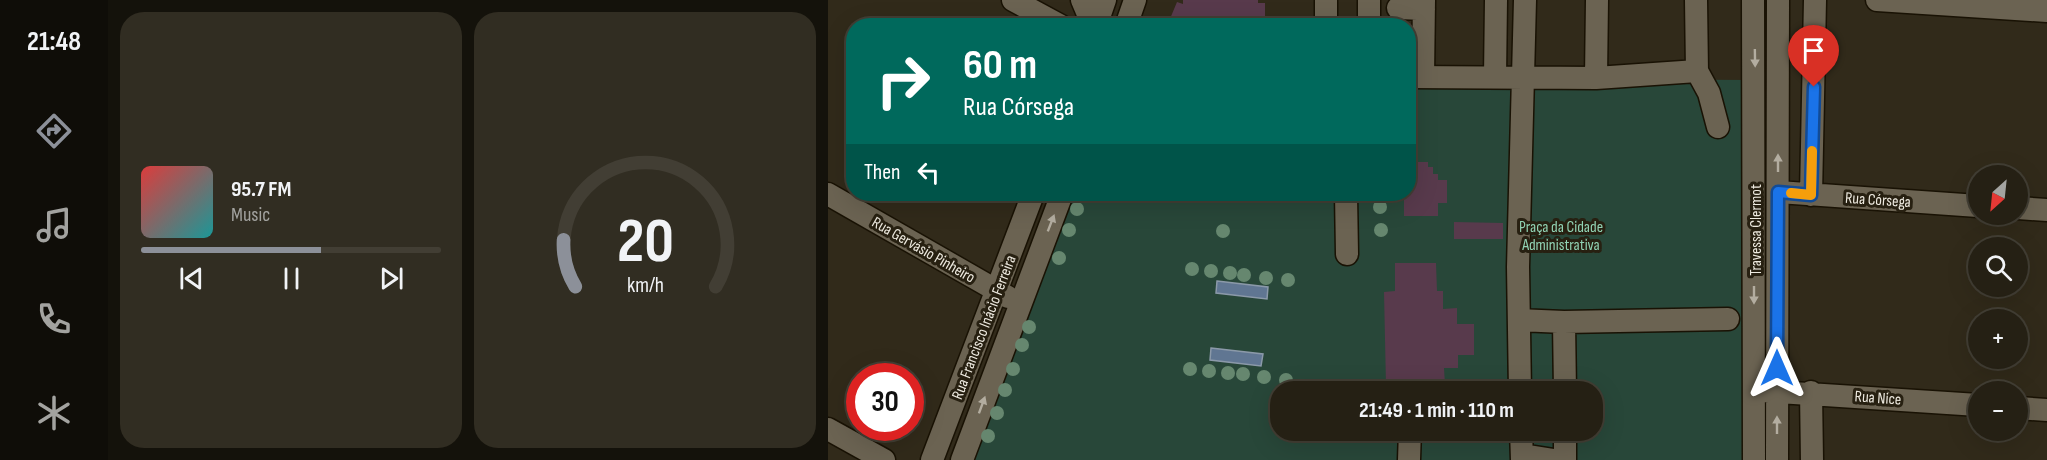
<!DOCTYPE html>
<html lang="en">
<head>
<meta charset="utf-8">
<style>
  body { margin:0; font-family:"Sofia Sans Condensed",sans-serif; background:#312d22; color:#f1f3f6; height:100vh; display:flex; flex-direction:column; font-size:22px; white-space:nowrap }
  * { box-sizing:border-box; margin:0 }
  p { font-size:20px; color:#a3a3a0 }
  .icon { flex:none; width:33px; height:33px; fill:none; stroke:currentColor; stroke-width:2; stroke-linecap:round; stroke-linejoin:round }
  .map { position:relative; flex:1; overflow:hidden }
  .details { display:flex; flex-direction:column; gap:12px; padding:12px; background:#14120b; width:720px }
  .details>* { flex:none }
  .hud { position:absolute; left:18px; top:18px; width:570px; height:183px; border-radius:24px; box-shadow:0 6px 24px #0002,0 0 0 2px #423e34; background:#00695c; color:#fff; overflow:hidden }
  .needle { width:39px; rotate:207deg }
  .controls { position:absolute; left:1140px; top:165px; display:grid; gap:12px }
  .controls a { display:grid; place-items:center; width:60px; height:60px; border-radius:50%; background:#252014; box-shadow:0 6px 24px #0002,0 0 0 2px #423e34; font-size:30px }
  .speed { position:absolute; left:18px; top:363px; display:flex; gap:12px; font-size:30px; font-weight:700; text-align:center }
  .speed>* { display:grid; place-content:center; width:78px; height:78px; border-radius:50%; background:#252014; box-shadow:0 6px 24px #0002,0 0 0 2px #423e34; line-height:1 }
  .speed .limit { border:9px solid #d22; background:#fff; color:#111 }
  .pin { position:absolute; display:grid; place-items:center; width:51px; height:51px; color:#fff; margin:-62px -26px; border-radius:50% 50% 50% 0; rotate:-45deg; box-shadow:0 0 6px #0007 }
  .pin .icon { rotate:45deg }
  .me { position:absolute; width:66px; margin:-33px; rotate:0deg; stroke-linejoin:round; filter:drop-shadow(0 0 4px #0008) }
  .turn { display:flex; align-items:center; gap:21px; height:126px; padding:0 18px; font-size:27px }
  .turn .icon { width:78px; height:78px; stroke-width:2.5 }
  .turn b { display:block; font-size:42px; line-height:51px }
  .then { display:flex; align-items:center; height:57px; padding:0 18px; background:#0003; gap:12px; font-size:22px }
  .details .card { flex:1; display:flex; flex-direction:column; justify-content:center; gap:9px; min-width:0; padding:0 21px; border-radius:24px; background:#312d22 }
  .details .dial { align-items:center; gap:0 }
  .dial svg { height:156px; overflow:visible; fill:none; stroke:#423e34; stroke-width:7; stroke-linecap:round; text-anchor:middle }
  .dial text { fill:#f1f3f6; stroke:none }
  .song { display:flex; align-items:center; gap:18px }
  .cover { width:72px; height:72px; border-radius:9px; background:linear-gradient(135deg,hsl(0 70% 55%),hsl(180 70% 35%)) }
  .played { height:6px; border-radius:3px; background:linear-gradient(90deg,#8c9099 60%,#423e34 60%) }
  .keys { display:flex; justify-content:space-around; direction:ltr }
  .details .tiles { flex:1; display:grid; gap:12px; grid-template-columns:repeat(2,1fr) }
  .trip { position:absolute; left:442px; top:381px; width:333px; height:60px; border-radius:24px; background:#252014; box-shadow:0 6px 24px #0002,0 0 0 2px #423e34; font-weight:700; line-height:60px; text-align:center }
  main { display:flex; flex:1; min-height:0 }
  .tab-bar { display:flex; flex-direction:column; width:108px; justify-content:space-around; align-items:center; background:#0f0d08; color:#a3a3a0 }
  .tab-bar .icon { width:42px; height:42px }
  .tab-bar .on { color:#8c9099 }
  .tab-bar b { font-size:27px; color:#f1f3f6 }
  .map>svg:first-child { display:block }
  .green { fill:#284739; fill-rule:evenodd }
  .water { fill:#607692; stroke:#8b99a9; stroke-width:1.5 }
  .building { fill:#583a4c }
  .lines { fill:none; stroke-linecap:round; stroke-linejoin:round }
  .minor-casing { stroke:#191204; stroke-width:25 }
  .minor { stroke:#6b6352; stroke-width:22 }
  .tree { fill:#66876f }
  .oneway { fill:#b3ada0 }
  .route-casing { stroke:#114b97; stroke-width:15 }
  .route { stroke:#1a73e8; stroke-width:10 }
  .slow { stroke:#f59e0b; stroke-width:10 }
  .labels { text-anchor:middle; stroke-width:6; stroke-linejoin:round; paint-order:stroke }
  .street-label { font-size:16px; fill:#eeeae0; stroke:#272011 }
  .park-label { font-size:16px; fill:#91d3b4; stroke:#272011 }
</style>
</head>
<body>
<main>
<nav class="tab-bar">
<b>21:48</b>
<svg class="icon on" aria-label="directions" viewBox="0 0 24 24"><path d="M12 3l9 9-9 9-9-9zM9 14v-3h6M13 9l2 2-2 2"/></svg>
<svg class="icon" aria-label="music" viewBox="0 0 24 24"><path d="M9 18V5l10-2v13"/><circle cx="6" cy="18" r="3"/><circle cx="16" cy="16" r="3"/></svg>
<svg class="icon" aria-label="phone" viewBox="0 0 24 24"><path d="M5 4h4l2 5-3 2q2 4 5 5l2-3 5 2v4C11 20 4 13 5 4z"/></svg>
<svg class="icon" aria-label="climate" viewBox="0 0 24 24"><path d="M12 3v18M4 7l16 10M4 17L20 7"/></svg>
</nav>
<section class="details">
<div class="tiles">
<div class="card">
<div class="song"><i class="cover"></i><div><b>95.7 FM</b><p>Music</p></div></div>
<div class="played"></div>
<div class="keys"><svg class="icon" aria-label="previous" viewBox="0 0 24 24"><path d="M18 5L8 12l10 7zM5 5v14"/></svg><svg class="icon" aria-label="pause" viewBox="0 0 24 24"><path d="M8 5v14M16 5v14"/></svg><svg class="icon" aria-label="next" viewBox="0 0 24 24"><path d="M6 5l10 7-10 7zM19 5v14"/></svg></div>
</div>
<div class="card dial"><svg viewBox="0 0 100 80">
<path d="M14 69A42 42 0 1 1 86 69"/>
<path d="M14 69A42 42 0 0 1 8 45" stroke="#8c9099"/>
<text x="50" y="56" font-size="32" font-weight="700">20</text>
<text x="50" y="72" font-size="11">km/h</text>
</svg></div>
</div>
</section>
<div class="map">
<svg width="1219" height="460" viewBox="0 0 1219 460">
  <rect width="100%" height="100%" fill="#312a1a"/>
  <path class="green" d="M 581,78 L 927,80 L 925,460 L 142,460 L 246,194 L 580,194 ZM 453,392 L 765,392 L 765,430 L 453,430 Z"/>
  <path class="water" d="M 389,281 L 440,287 L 439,299 L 388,293 Z
    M 383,348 L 435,354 L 433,366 L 382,360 Z"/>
  <path class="building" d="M 355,0 L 430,0 L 430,3 L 437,3 L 437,26 L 339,26 L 349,2 L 355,4 Z
    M 580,162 L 600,162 L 600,167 L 605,167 L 605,174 L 610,174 L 610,180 L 619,180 L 619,203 L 610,203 L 610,216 L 576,216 L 576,194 L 580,194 Z
    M 626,222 L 675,223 L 675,239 L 626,239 Z
    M 567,263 L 608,263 L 609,291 L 615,291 L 615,309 L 629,308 L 629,324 L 646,324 L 646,355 L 630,355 L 630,368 L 616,368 L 617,385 L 609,385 L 609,392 L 567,392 L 567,386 L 558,386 L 556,292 L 567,291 Z"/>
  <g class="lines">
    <g class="minor-casing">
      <path id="minor" d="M 185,0 L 233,26
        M 254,0 L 265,26
        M 541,0 L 541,26
        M 868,0 L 869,71 L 881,93 L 890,127
        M 925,0 L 926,460
        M 1049,0 L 1219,11
        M 570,8 L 596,9
        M 268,26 L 277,0
        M 298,26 L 307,0
        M 498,26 L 498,0
        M 580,77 L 768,78 L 869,71
        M 595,77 L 596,0
        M 667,77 L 668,0
        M 768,78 L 769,0
        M 950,192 L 1150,206
        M 0,194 L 180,297
        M 518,194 L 519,254
        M 983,195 L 987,0
        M 1190,208 L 1219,210
        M 692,320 L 736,322 L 900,319
        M 736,322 L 737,392
        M 934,391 L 1150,405
        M 692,392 L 690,267 L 697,0
        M 983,392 L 984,460
        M 1190,408 L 1219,410
        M 0,429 L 56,460
        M 693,430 L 694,460
        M 737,430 L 737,460
        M 694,455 L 726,460
        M 104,460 L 205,194
        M 134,460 L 234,194
        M 581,460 L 582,430
        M 949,460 L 950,0"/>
    </g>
    <use href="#minor" class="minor"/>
  </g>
  <g class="tree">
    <circle cx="552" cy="207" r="7"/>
    <circle cx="249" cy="209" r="7"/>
    <circle cx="241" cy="230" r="7"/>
    <circle cx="553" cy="230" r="7"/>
    <circle cx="395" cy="231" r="7"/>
    <circle cx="231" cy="258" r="7"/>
    <circle cx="364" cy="269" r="7"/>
    <circle cx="383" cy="271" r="7"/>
    <circle cx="402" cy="273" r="7"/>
    <circle cx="416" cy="275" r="7"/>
    <circle cx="438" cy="278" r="7"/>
    <circle cx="460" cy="280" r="7"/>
    <circle cx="201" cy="327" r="7"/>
    <circle cx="194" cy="345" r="7"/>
    <circle cx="185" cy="369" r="7"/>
    <circle cx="362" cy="369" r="7"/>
    <circle cx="381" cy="371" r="7"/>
    <circle cx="400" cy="373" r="7"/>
    <circle cx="415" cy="374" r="7"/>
    <circle cx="436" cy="377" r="7"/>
    <circle cx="458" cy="380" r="7"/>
    <circle cx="177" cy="390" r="7"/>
    <circle cx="169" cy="413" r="7"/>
    <circle cx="160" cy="436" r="7"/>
  </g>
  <defs><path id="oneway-solid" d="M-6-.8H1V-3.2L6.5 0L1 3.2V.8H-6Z" transform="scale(1.5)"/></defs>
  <g class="oneway">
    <use href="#oneway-solid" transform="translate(927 58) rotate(89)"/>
    <use href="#oneway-solid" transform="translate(950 163) rotate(-90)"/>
    <use href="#oneway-solid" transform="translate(223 223) rotate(-69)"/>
    <use href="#oneway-solid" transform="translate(926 295) rotate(90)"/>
    <use href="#oneway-solid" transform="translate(154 405) rotate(-70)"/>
    <use href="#oneway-solid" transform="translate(949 425) rotate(-90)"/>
  </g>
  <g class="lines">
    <g class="route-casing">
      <path id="route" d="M 949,368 L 950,192 L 983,195 L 986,87"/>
    </g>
    <use href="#route" class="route"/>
    <path class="slow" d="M 963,193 L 983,195 L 984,151"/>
  </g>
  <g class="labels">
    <g class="street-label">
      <text transform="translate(1050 199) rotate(4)" y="6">Rua Córsega</text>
      <text transform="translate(927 230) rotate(-90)" y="6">Travessa Clermot</text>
      <text transform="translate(96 249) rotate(30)" y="6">Rua Gervásio Pinheiro</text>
      <text transform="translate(155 327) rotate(-69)" y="6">Rua Francisco Inácio Ferreira</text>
      <text transform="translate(1050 397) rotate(4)" y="6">Rua Nice</text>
    </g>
    <g class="park-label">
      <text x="733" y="232">Praça da Cidade<tspan x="733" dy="18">Administrativa</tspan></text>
    </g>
  </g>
</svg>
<div class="controls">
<a><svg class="needle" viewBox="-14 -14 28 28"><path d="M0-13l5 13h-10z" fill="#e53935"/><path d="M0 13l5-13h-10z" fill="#a3a3a0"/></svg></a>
<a><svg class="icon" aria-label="search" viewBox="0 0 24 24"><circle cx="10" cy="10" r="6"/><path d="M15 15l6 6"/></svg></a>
<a>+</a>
<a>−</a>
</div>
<div class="speed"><div class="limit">30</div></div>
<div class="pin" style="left:986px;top:87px;background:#d93025"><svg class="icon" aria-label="arrive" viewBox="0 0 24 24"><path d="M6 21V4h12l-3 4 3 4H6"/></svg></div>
<svg class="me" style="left:949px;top:368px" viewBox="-20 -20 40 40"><path d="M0-17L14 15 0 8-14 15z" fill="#1a73e8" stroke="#fff" stroke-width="4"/></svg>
<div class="trip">21:49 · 1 min · 110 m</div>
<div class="hud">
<div class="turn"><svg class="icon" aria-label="right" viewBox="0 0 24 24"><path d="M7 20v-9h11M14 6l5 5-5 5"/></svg><div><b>60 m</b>Rua Córsega</div></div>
<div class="then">Then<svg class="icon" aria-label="left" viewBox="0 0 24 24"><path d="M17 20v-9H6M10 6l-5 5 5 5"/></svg></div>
</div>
</div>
</main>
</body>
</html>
